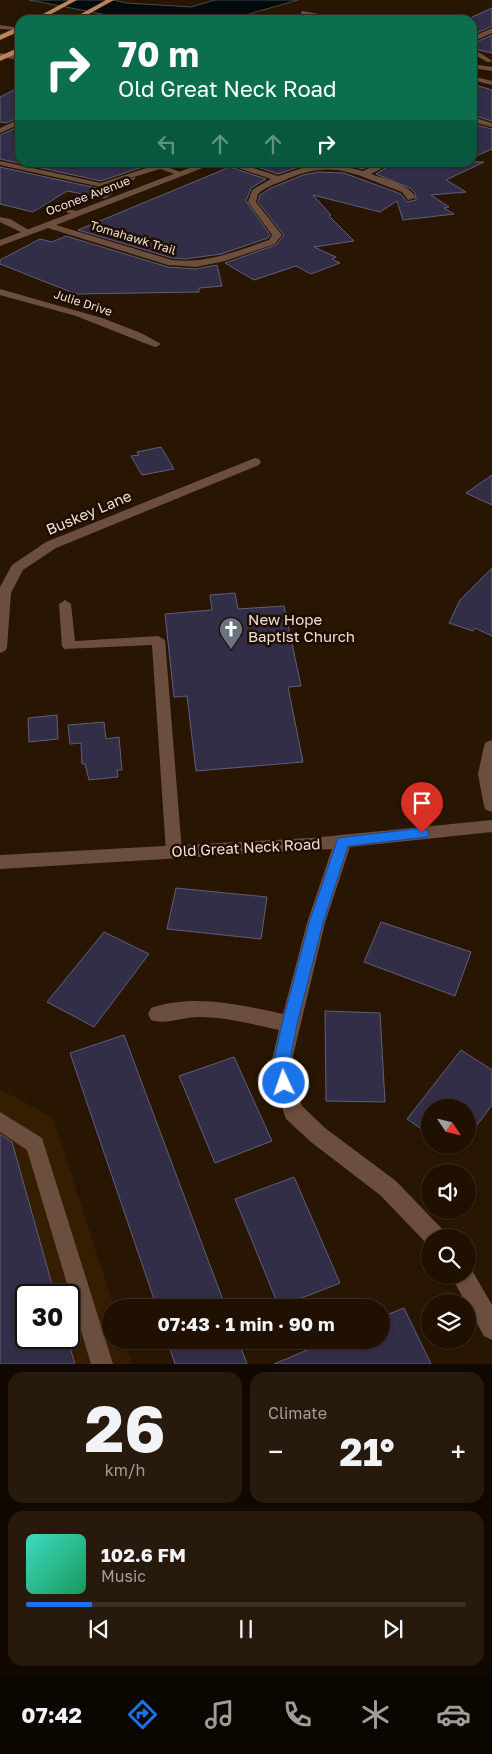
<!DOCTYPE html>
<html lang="en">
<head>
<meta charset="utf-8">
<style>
  body { margin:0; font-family:"Golos Text",sans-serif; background:#27190c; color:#f1f3f6; height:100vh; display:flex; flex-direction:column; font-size:19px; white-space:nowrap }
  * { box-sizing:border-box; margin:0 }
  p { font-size:16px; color:#a19d99 }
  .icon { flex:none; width:28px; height:28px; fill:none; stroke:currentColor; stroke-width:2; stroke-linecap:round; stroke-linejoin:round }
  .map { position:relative; height:1364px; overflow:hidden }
  .drawer { display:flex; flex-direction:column; gap:8px; padding:8px; background:#110901; flex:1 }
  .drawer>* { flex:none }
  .hud { position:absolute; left:15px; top:15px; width:462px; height:152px; border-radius:15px; box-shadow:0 1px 4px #0004,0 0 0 1px #3c3024; background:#0b6e4f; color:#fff; overflow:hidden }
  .needle { width:32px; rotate:125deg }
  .controls { position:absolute; left:421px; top:1099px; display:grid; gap:10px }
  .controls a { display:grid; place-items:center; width:55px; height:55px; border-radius:50%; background:#1f1002; box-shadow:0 1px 4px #0004,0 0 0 1px #3c3024; font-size:25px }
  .speed { position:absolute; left:15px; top:1284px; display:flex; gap:10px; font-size:25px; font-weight:700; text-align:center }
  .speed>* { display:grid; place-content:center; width:65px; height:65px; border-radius:50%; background:#1f1002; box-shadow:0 1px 4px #0004,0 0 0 1px #3c3024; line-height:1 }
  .speed .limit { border:2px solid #111; border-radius:8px; background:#fff; color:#111 }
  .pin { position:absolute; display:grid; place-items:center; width:42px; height:42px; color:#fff; margin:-51px -21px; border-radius:50% 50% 50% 0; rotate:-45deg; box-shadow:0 0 5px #0007 }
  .pin .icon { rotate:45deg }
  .me { position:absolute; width:55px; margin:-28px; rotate:357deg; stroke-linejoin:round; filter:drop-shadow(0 0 4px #0008) }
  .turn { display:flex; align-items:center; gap:18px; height:105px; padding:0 20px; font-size:22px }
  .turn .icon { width:65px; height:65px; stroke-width:2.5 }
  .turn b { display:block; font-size:35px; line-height:42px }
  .lanes { display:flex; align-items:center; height:48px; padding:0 20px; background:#0003; justify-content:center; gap:25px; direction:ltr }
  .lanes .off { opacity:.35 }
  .big { font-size:38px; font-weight:700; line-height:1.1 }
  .drawer .card { flex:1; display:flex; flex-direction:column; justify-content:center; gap:8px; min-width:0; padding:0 18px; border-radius:15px; background:#27190c }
  .drawer .dial { align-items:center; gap:0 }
  .dial b { font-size:65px; line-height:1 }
  .song { display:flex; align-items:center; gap:15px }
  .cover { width:60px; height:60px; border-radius:8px; background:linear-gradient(135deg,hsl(170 70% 55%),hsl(150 70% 35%)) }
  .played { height:5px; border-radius:2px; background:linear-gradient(90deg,#1a73e8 15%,#3c3024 15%) }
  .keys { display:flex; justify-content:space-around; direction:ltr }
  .heat { display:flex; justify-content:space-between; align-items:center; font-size:28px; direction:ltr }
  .drawer .tiles { flex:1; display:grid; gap:8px; grid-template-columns:1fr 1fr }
  .card:last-child { grid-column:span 2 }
  .trip { position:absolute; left:102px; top:1299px; width:288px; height:50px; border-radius:25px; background:#1f1002; box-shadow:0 1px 4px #0004,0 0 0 1px #3c3024; font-weight:700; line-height:50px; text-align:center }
  .tab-bar { display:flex; height:80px; justify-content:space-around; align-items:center; background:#0c0601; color:#a19d99 }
  .tab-bar .icon { width:35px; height:35px }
  .tab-bar .selected { color:#1a73e8 }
  .tab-bar b { font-size:22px; color:#f1f3f6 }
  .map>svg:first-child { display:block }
  .built { fill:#351d02; fill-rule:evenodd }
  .water { fill:#010a0d; stroke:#484a49 }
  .building { fill:#332e48; stroke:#615d79 }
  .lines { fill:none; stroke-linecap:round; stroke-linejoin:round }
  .lane { fill:#6b4e3e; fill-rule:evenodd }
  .street { fill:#6b4e3e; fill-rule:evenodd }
  .primary { fill:#bd815e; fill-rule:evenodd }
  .route { fill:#1a73e8; stroke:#114b97 }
  .labels { text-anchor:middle; stroke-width:5; stroke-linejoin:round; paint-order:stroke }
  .far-street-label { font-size:12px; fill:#eee0d4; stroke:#1f0d00 }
  .street-label { font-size:15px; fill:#eee0d4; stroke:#1f0d00 }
  .poi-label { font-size:15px; fill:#eee0d4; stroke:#1f0d00; text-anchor:start }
</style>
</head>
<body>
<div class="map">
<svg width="492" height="1364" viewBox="0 0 492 1364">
  <rect width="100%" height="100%" fill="#291602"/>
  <path class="built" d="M 0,1089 L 53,1118 L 114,1307 L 111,1308 L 111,1340 L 125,1340 L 132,1364 L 0,1364 ZM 26,1295 L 69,1295 L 69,1338 L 26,1338 Z"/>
  <path class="water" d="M 29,0 L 113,0 L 127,3 L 191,7 L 215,0 L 298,0 L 228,20 L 127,20 L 129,19 Z"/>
  <path class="building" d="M 492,8 L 492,26 L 472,35 L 472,17 Z
    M 492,35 L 492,53 L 479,50 L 472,46 L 472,44 Z
    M 472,84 L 492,90 L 492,121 L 472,115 Z
    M 20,87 L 20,117 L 6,123 L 0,122 L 0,97 Z
    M 472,124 L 492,129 L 492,149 L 472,158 Z
    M 20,126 L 20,162 L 157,162 L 101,181 L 0,159 L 0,135 Z
    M 243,162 L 313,162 L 278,174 Z
    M 336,162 L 376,162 L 363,169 Z
    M 395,162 L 484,162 L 446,180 L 466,192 L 431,195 L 449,207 L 444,208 L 454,214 L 403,220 L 397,201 L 380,212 L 313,195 L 331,215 L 329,216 L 354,241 L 314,247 L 336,257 L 332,259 L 340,263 L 311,274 L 296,266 L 254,280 L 225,263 L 276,245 L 284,235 L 258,202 L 260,195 L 271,188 L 303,175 L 318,172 L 344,173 L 401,194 L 407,202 L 416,200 L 415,193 L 410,188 L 376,174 Z
    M 0,167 L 101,189 L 135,178 L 105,198 L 67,191 L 33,212 L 0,204 Z
    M 230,167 L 266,179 L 251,188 L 246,201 L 270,235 L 268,238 L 221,254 L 185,259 L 172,258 L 78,230 Z
    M 66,236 L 168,267 L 196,269 L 217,265 L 222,286 L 199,288 L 199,292 L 76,294 L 0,264 L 0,260 L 40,239 L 52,242 Z
    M 161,447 L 174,469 L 142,475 L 131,456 L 139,455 L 137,452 Z
    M 492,475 L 492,505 L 466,493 Z
    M 492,568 L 492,636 L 475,628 L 473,631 L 449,623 L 460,600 Z
    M 235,593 L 238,609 L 284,606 L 301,686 L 288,687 L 303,762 L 196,771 L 187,696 L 174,697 L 165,614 L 212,610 L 210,595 Z
    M 57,715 L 58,739 L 29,742 L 28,718 Z
    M 104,722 L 106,739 L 119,737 L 122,770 L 117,770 L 118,777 L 89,780 L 85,764 L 82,764 L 81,743 L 70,744 L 68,725 Z
    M 176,888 L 267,897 L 261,939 L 167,929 Z
    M 381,922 L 471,952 L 455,996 L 364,962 Z
    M 104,932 L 149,954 L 94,1027 L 47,1002 Z
    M 325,1011 L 380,1013 L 385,1102 L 326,1101 Z
    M 124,1035 L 162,1137 L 226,1308 L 157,1308 L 70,1053 Z
    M 461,1050 L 492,1070 L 492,1105 L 468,1137 L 468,1108 L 430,1108 L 430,1135 L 407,1119 Z
    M 234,1057 L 272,1141 L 215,1163 L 179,1076 Z
    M 0,1134 L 12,1142 L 55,1295 L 26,1295 L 26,1338 L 67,1338 L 75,1364 L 0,1364 Z
    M 294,1177 L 340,1283 L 279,1307 L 235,1199 Z
    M 404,1308 L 431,1364 L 274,1364 L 331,1340 L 381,1340 L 381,1317 Z
    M 167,1340 L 238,1340 L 247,1364 L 175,1364 Z"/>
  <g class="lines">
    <path class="lane" d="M 0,25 L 20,28 L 20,30 L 0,29 Z
      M 20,119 L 20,124 L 0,133 L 0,128 Z
      M 0,161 L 101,183 L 164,162 L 174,162 L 167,167 L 185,174 L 181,176 L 160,169 L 101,187 L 0,165 Z
      M 51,206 L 77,211 L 81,213 L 77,215 L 50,208 Z
      M 0,217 L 10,219 L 32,232 L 25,234 L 0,222 Z
      M 65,600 L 71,604 L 75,641 L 158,636 L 165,640 L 182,852 L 180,856 L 174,858 L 168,856 L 166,852 L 152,645 L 64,649 L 62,646 L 59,604 Z
      M 0,1112 L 42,1138 L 113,1364 L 91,1364 L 27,1150 L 0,1132 Z"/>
    <path class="street" d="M 303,11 L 337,18 L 340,20 L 328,20 L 301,14 L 301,12 Z
      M 492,28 L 492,33 L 472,42 L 472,37 Z
      M 472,48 L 491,60 L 491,62 L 487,62 L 472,53 Z
      M 0,53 L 20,56 L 20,60 L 0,57 Z
      M 472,64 L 492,67 L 492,71 L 472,68 Z
      M 472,76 L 492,81 L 492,85 L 472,80 Z
      M 472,117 L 492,123 L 492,127 L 472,122 Z
      M 205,162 L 218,162 L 56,225 L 172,260 C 206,264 237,251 269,240 L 272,235 L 248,202 L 252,190 L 271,179 L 221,162 L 235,162 L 278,176 L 314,164 L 330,163 L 363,171 L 381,162 L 393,162 L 371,174 C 382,178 414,186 415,198 L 408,200 L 402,192 C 355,175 335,158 285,180 C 275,184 265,187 258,194 L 256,202 L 282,235 L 275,244 L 225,261 L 196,267 L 168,265 L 48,228 L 0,246 L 0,240 Z
      M 0,289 L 102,318 L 141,333 L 161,344 L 156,347 L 152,346 L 76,316 L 0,295 Z
      M 255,458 L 259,459 L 261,462 L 259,465 L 56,548 L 23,570 L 11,593 L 7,648 L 5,651 L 0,653 L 0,587 L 12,565 L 46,542 Z
      M 492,740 L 492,812 L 486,810 L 484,806 L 478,774 L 484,746 L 486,742 Z
      M 492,820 L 492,832 L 350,847 L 325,923 L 292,1060 L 294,1083 L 302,1106 L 325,1128 L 396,1181 L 443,1230 L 446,1238 L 430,1238 L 430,1247 L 380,1195 L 311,1142 L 286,1119 L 274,1083 L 272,1060 L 279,1030 C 252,1024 225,1017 198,1017 C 182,1017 166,1025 151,1020 L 148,1014 L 151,1008 C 194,993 241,1005 283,1014 L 307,923 L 332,849 L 0,869 L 0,855 L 311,838 Z
      M 468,1266 L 470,1267 L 492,1305 L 492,1340 L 484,1336 L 468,1307 L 468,1302 L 465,1302 L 451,1275 L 468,1275 Z"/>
    <path class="primary" d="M 69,0 L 77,0 L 40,20 L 32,20 Z
      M 106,0 L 114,0 L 78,20 L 70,20 Z
      M 20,26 L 20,31 L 0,40 L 0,35 Z
      M 20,47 L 20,52 L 0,61 L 0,56 Z"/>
  </g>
  <path class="route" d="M 422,828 L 427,830 L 429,833 L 427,837 L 348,846 L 323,923 L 297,1024 L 290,1060 L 291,1083 L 289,1088 L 284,1090 L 278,1088 L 276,1083 L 274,1060 L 282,1024 L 309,923 L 338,838 Z"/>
  <defs>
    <g id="church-pin" transform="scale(1.25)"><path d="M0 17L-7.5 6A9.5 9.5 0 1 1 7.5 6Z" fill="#6b7280" stroke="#1f0d00"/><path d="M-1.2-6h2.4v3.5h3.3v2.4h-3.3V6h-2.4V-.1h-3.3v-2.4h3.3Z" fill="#fff"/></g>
  </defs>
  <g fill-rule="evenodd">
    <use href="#church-pin" x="231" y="629"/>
  </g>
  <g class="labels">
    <g class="far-street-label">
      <text transform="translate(88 196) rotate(-21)" y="4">Oconee Avenue</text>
      <text transform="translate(133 238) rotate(17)" y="4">Tomahawk Trail</text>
      <text transform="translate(83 303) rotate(18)" y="4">Julie Drive</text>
    </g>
    <g class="street-label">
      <text transform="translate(89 513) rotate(-23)" y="5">Buskey Lane</text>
      <text transform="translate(246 848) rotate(-3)" y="5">Old Great Neck Road</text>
    </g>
    <g class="poi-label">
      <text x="248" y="625">New Hope<tspan x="248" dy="17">Baptist Church</tspan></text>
    </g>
  </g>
</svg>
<div class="controls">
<a><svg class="needle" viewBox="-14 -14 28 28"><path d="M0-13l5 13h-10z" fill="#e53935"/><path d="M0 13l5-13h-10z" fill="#a19d99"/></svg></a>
<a><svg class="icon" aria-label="sound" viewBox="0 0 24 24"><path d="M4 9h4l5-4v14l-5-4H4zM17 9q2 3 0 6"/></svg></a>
<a><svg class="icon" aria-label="search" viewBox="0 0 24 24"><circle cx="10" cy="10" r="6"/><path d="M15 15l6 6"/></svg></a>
<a><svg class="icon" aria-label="layers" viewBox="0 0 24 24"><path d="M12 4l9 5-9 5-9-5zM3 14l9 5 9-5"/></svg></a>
</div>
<div class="speed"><div class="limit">30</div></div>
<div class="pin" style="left:422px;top:833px;background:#d93025"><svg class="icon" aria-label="arrive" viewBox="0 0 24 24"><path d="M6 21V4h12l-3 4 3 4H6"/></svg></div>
<svg class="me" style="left:284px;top:1083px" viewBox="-20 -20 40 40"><circle r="17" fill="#1a73e8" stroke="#fff" stroke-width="3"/><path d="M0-11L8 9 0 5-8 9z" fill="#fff"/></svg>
<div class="trip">07:43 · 1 min · 90 m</div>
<div class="hud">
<div class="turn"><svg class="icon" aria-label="right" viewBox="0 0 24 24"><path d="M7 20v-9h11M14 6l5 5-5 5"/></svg><div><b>70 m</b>Old Great Neck Road</div></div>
<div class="lanes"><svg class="icon off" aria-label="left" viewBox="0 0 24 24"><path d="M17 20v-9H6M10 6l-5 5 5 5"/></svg><svg class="icon off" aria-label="ahead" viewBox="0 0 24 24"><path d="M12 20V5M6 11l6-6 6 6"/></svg><svg class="icon off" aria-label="ahead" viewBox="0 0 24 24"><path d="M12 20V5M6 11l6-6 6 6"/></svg><svg class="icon" aria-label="right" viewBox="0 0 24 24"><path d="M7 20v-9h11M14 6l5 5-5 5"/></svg></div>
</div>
</div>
<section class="drawer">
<div class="tiles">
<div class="card dial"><b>26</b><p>km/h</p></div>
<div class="card"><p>Climate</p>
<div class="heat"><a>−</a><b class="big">21°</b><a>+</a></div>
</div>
<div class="card">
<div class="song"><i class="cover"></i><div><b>102.6 FM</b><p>Music</p></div></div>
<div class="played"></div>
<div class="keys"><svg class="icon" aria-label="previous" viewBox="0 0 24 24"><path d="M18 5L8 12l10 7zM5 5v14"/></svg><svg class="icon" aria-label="pause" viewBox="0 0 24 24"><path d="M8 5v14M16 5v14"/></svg><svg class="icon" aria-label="next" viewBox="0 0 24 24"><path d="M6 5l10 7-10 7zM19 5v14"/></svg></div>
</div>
</div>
</section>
<nav class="tab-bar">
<b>07:42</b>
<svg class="icon selected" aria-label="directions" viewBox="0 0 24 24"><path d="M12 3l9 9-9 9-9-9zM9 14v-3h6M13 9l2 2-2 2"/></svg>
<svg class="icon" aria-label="music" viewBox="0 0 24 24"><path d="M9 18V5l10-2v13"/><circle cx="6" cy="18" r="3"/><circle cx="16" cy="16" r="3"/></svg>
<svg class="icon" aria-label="phone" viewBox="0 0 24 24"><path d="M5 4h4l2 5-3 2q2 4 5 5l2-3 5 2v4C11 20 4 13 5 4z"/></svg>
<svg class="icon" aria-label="climate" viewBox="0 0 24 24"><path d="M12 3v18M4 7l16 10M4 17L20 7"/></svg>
<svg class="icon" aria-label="car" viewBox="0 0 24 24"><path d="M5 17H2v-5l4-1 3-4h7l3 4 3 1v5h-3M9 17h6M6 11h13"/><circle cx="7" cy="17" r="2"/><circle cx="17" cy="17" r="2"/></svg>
</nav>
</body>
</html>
